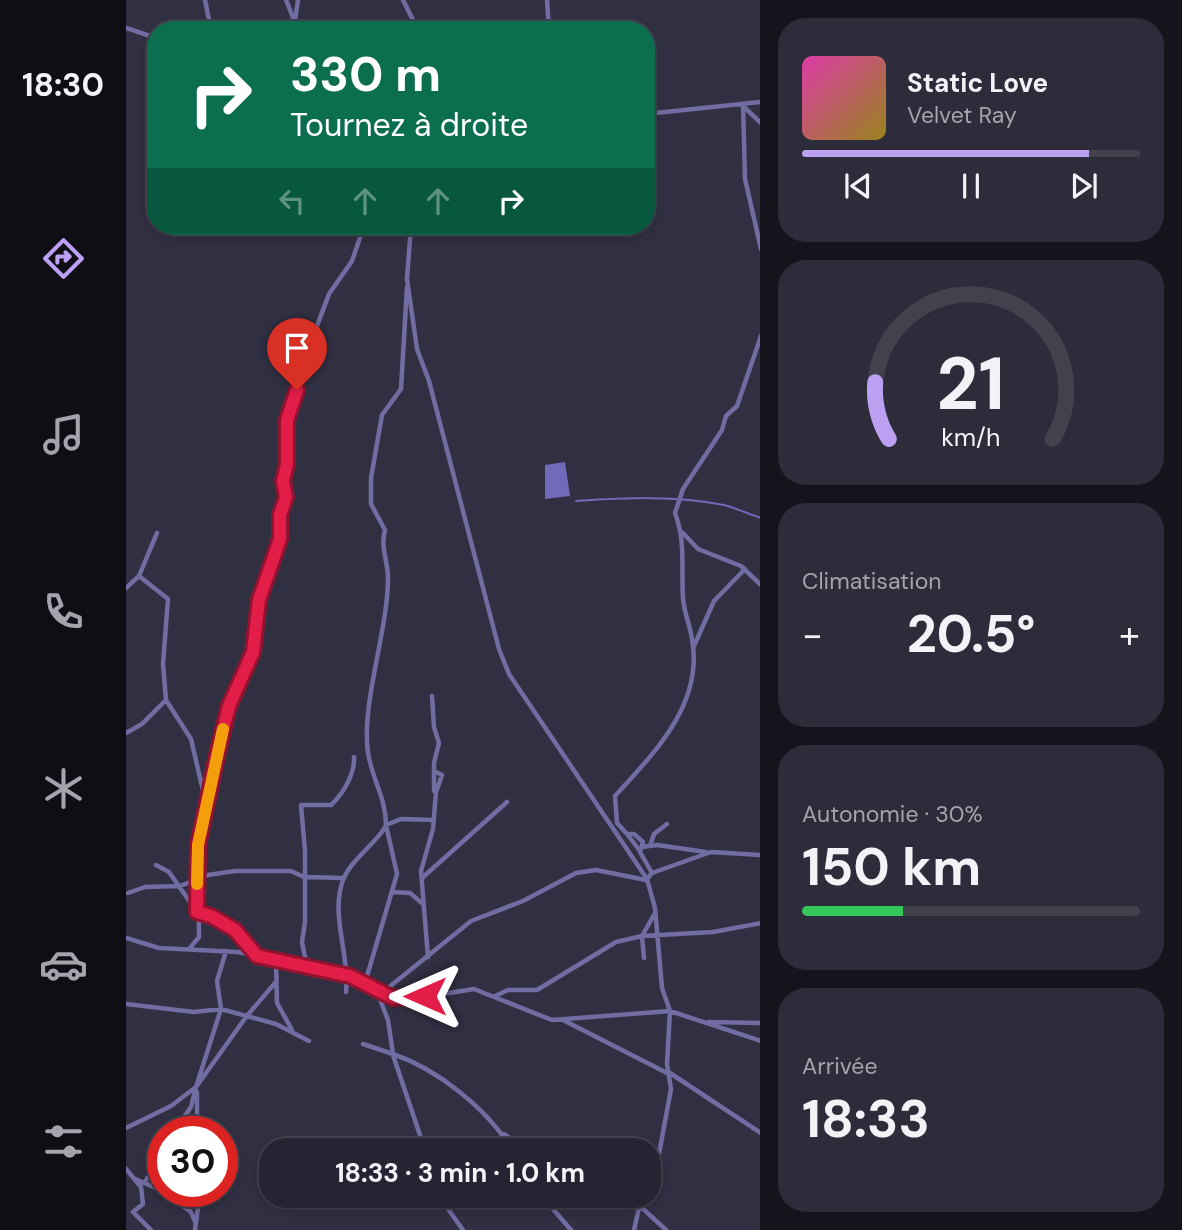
<!DOCTYPE html>
<html lang="fr">
<head>
<meta charset="utf-8">
<style>
  body { margin:0; font-family:"DM Sans",sans-serif; background:#2d2c3a; color:#f1f3f6; height:100vh; display:flex; flex-direction:column; font-size:26px; white-space:nowrap }
  * { box-sizing:border-box; margin:0 }
  p { font-size:23px; color:#a3a4ac }
  .icon { flex:none; width:38px; height:38px; fill:none; stroke:currentColor; stroke-width:2; stroke-linecap:round; stroke-linejoin:round }
  .map { position:relative; flex:1; overflow:hidden }
  .sheet { display:flex; flex-direction:column; gap:18px; padding:18px; background:#14141c; width:422px }
  .sheet>* { flex:none }
  .guide { position:absolute; left:21px; top:21px; width:508px; height:214px; border-radius:28px; box-shadow:0 4px 10px #0003,0 0 0 2px #42414d; background:#0b6e4f; color:#fff; overflow:hidden }
  .speed { position:absolute; left:21px; top:1116px; display:flex; gap:14px; font-size:35px; font-weight:700; text-align:center }
  .speed>* { display:grid; place-content:center; width:91px; height:91px; border-radius:50%; background:#252432; box-shadow:0 4px 10px #0003,0 0 0 2px #42414d; line-height:1 }
  .speed .limit { border:10px solid #d22; background:#fff; color:#111 }
  .pin { position:absolute; display:grid; place-items:center; width:60px; height:60px; color:#fff; margin:-72px -30px; border-radius:50% 50% 50% 0; rotate:-45deg; box-shadow:0 0 7px #0007 }
  .pin .icon { rotate:45deg }
  .me { position:absolute; width:77px; margin:-38px; rotate:270deg; stroke-linejoin:round; filter:drop-shadow(0 0 5px #0008) }
  .turn { display:flex; align-items:center; gap:24px; height:147px; padding:0 28px; font-size:32px }
  .turn .icon { width:91px; height:91px; stroke-width:2.5 }
  .turn b { display:block; font-size:49px; line-height:60px }
  .lanes { display:flex; align-items:center; height:66px; padding:0 28px; background:#0003; justify-content:center; gap:35px; direction:ltr }
  .lanes .off { opacity:.35 }
  .big { font-size:52px; font-weight:700; line-height:1.1 }
  .sheet .widget { flex:1; display:flex; flex-direction:column; justify-content:center; gap:10px; min-width:0; padding:0 24px; border-radius:28px; background:#2d2c3a }
  .sheet .dial { align-items:center; gap:0 }
  .dial svg { height:182px; overflow:visible; fill:none; stroke:#42414d; stroke-width:7; stroke-linecap:round; text-anchor:middle }
  .dial text { fill:#f1f3f6; stroke:none }
  .song { display:flex; align-items:center; gap:21px }
  .cover { width:84px; height:84px; border-radius:10px; background:linear-gradient(135deg,hsl(320 70% 55%),hsl(50 70% 35%)) }
  .played { height:7px; border-radius:4px; background:linear-gradient(90deg,#bca0f2 85%,#42414d 85%) }
  .keys { display:flex; justify-content:space-around; direction:ltr }
  .heat { display:flex; justify-content:space-between; align-items:center; font-size:38px; direction:ltr }
  .charge { height:10px; border-radius:5px; background:linear-gradient(90deg,#34c759 30%,#42414d 0) }
  .trip { position:absolute; left:133px; top:1138px; width:402px; height:70px; border-radius:28px; background:#252432; box-shadow:0 4px 10px #0003,0 0 0 2px #42414d; font-weight:700; line-height:70px; text-align:center }
  main { display:flex; flex:1; min-height:0 }
  .dock { display:flex; flex-direction:column; width:126px; justify-content:space-around; align-items:center; background:#0f0e14; color:#a3a4ac }
  .dock .icon { width:49px; height:49px }
  .dock .on { color:#bca0f2 }
  .dock b { font-size:32px; color:#f1f3f6 }
  .map>svg:first-child { display:block }
  .water { fill:#7369bb }
  .lines { fill:none; stroke-linecap:round; stroke-linejoin:round }
  .stream { stroke:#7369bb; stroke-width:2 }
  .street { stroke:#716ca2; stroke-width:4.5 }
  .route-casing { stroke:#92132f; stroke-width:18 }
  .route { stroke:#e11d48; stroke-width:12 }
  .slow { stroke:#f59e0b; stroke-width:12 }
</style>
</head>
<body>
<main>
<nav class="dock">
<b>18:30</b>
<svg class="icon on" aria-label="directions" viewBox="0 0 24 24"><path d="M12 3l9 9-9 9-9-9zM9 14v-3h6M13 9l2 2-2 2"/></svg>
<svg class="icon" aria-label="music" viewBox="0 0 24 24"><path d="M9 18V5l10-2v13"/><circle cx="6" cy="18" r="3"/><circle cx="16" cy="16" r="3"/></svg>
<svg class="icon" aria-label="phone" viewBox="0 0 24 24"><path d="M5 4h4l2 5-3 2q2 4 5 5l2-3 5 2v4C11 20 4 13 5 4z"/></svg>
<svg class="icon" aria-label="climate" viewBox="0 0 24 24"><path d="M12 3v18M4 7l16 10M4 17L20 7"/></svg>
<svg class="icon" aria-label="car" viewBox="0 0 24 24"><path d="M5 17H2v-5l4-1 3-4h7l3 4 3 1v5h-3M9 17h6M6 11h13"/><circle cx="7" cy="17" r="2"/><circle cx="17" cy="17" r="2"/></svg>
<svg class="icon" aria-label="filters" viewBox="0 0 24 24"><path d="M4 7h16M4 17h16"/><circle cx="9" cy="7" r="2"/><circle cx="15" cy="17" r="2"/></svg>
</nav>
<div class="map">
<svg width="635" height="1230" viewBox="0 0 635 1230">
  <rect width="100%" height="100%" fill="#313043"/>
  <path class="water" d="M 439,462 L 444,496 L 419,499 L 419,465 Z"/>
  <g class="lines">
    <path class="stream" d="M 450,501 C 498,498 550,495 598,505 C 610,508 622,514 635,518"/>
    <path class="street" d="M 79,0 L 85,30
      M 160,0 L 168,20
      M 277,0 L 292,30
      M 421,0 L 423,30
      M 0,28 L 30,38
      M 119,30 L 128,27 L 137,30
      M 150,30 L 169,21 L 172,0
      M 617,105 L 619,179 L 635,249
      M 617,106 L 635,123
      M 520,114 L 635,102
      M 285,226 L 281,279 L 291,349 L 303,381 L 373,649 L 383,674 L 521,879 L 529,908 L 536,988 L 544,1011 L 541,1064 L 545,1089 L 533,1154 L 523,1173
      M 557,533 L 572,549 L 615,566 L 635,585
      M 13,576 L 42,599 L 37,664 L 40,700 L 65,739 L 78,795 L 76,819
      M 0,588 L 13,576 L 31,533
      M 568,646 L 588,601 L 619,569
      M 306,696 L 308,727 L 313,743 L 308,763 L 308,791
      M 0,733 L 16,724 L 40,700
      M 76,782 L 87,770
      M 501,834 L 514,851
      M 524,846 L 528,834 L 541,824
      M 516,847 L 531,845 L 580,852
      M 30,865 L 43,872 L 71,912 C 94,918 120,933 130,955
      M 526,873 L 585,852 L 635,855
      M 296,878 L 381,802
      M 521,879 L 526,873 L 514,852 L 517,842 L 508,834 L 501,834 L 491,823 L 489,796 C 528,753 578,704 566,639 C 564,625 558,613 557,598 C 555,568 560,542 549,513 L 557,489 L 596,430 L 600,416 L 611,406 L 635,336
      M 267,892 L 284,893 L 297,904
      M 2,893 L 19,887 L 54,886 L 82,875 L 109,871 L 165,871 L 178,877 L 218,878
      M 529,913 L 516,936 L 587,932 L 635,923
      M 0,938 L 33,948 L 112,952 L 196,972 L 224,976 L 267,998 L 292,998 L 348,989 L 426,1020 L 544,1011 L 635,1041
      M 64,948 L 73,937 L 72,845 L 100,717 L 127,652 L 133,600 L 154,539 L 154,515 L 160,497 L 157,481 L 161,464 L 161,420 L 171,390 L 175,356 L 188,334 L 203,294 L 226,261 L 238,226
      M 302,957 L 295,871 L 307,829 L 310,792 L 316,775 L 308,771
      M 150,961 L 151,1003 L 166,1030
      M 181,968 L 176,942 L 179,922 L 179,851 L 175,805 L 205,805 C 218,793 229,773 228,757
      M 239,983 L 271,874 L 260,825 L 275,819 L 307,820
      M 220,992 C 224,955 204,915 217,880 C 225,859 254,840 260,825 C 260,798 246,779 242,753 C 235,703 262,631 262,578 C 262,561 254,547 259,530 L 245,504 L 245,478 L 256,415 L 275,389 L 281,287
      M 257,992 L 345,921 L 397,901 L 450,873 L 470,870 L 520,880
      M 369,996 L 382,990 L 411,990 L 490,942 L 516,936 L 518,958
      M 0,1004 L 68,1012 L 95,1009 L 150,1024 L 183,1041
      M 437,1020 L 543,1074
      M 583,1022 L 635,1023
      M 237,1044 L 267,1054 L 262,1020 L 250,989
      M 267,1054 C 311,1069 362,1109 386,1150
      M 267,1055 L 299,1150
      M 544,1073 L 635,1133
      M 71,1092 L 71,1132
      M 0,1128 L 45,1106 L 70,1087 L 95,1009 L 91,981 L 100,951
      M 48,1132 L 65,1107 L 70,1087 L 120,1017 L 149,983
      M 378,1134 L 384,1138 L 437,1150
      M 0,1169 L 15,1187 L 17,1204 L 7,1212 L 25,1230
      M 9,1179 L 37,1191
      M 18,1183 L 37,1154
      M 38,1192 L 65,1212 L 70,1224
      M 312,1195 L 337,1230
      M 415,1195 L 445,1230
      M 502,1195 L 540,1230
      M 69,1230 L 74,1192
      M 508,1230 L 516,1195"/>
  </g>
  <g class="lines">
    <g class="route-casing">
      <path id="route" d="M 171,390 L 161,420 L 161,464 L 157,481 L 160,497 L 154,515 L 154,539 L 133,600 L 127,652 L 103,706 L 92,751 L 72,845 L 71,912 L 85,916 L 109,930 L 131,956 L 224,976 L 267,998 L 299,996"/>
    </g>
    <use href="#route" class="route"/>
    <path class="slow" d="M 71,884 L 72,845 L 97,729"/>
  </g>
</svg>
<div class="speed"><div class="limit">30</div></div>
<div class="pin" style="left:171px;top:390px;background:#d93025"><svg class="icon" aria-label="arrive" viewBox="0 0 24 24"><path d="M6 21V4h12l-3 4 3 4H6"/></svg></div>
<svg class="me" style="left:299px;top:996px" viewBox="-20 -20 40 40"><path d="M0-17L14 15 0 8-14 15z" fill="#e11d48" stroke="#fff" stroke-width="4"/></svg>
<div class="trip">18:33 · 3 min · 1.0 km</div>
<div class="guide">
<div class="turn"><svg class="icon" aria-label="right" viewBox="0 0 24 24"><path d="M7 20v-9h11M14 6l5 5-5 5"/></svg><div><b>330 m</b>Tournez à droite</div></div>
<div class="lanes"><svg class="icon off" aria-label="left" viewBox="0 0 24 24"><path d="M17 20v-9H6M10 6l-5 5 5 5"/></svg><svg class="icon off" aria-label="ahead" viewBox="0 0 24 24"><path d="M12 20V5M6 11l6-6 6 6"/></svg><svg class="icon off" aria-label="ahead" viewBox="0 0 24 24"><path d="M12 20V5M6 11l6-6 6 6"/></svg><svg class="icon" aria-label="right" viewBox="0 0 24 24"><path d="M7 20v-9h11M14 6l5 5-5 5"/></svg></div>
</div>
</div>
<section class="sheet">
<div class="widget">
<div class="song"><i class="cover"></i><div><b>Static Love</b><p>Velvet Ray</p></div></div>
<div class="played"></div>
<div class="keys"><svg class="icon" aria-label="previous" viewBox="0 0 24 24"><path d="M18 5L8 12l10 7zM5 5v14"/></svg><svg class="icon" aria-label="pause" viewBox="0 0 24 24"><path d="M8 5v14M16 5v14"/></svg><svg class="icon" aria-label="next" viewBox="0 0 24 24"><path d="M6 5l10 7-10 7zM19 5v14"/></svg></div>
</div>
<div class="widget dial"><svg viewBox="0 0 100 80">
<path d="M14 69A42 42 0 1 1 86 69"/>
<path d="M14 69A42 42 0 0 1 8 44" stroke="#bca0f2"/>
<text x="50" y="56" font-size="32" font-weight="700">21</text>
<text x="50" y="72" font-size="11">km/h</text>
</svg></div>
<div class="widget"><p>Climatisation</p>
<div class="heat"><a>−</a><b class="big">20.5°</b><a>+</a></div>
</div>
<div class="widget"><p>Autonomie · 30%</p><b class="big">150 km</b><div class="charge"></div></div>
<div class="widget"><p>Arrivée</p><b class="big">18:33</b></div>
</section>
</main>
</body>
</html>
